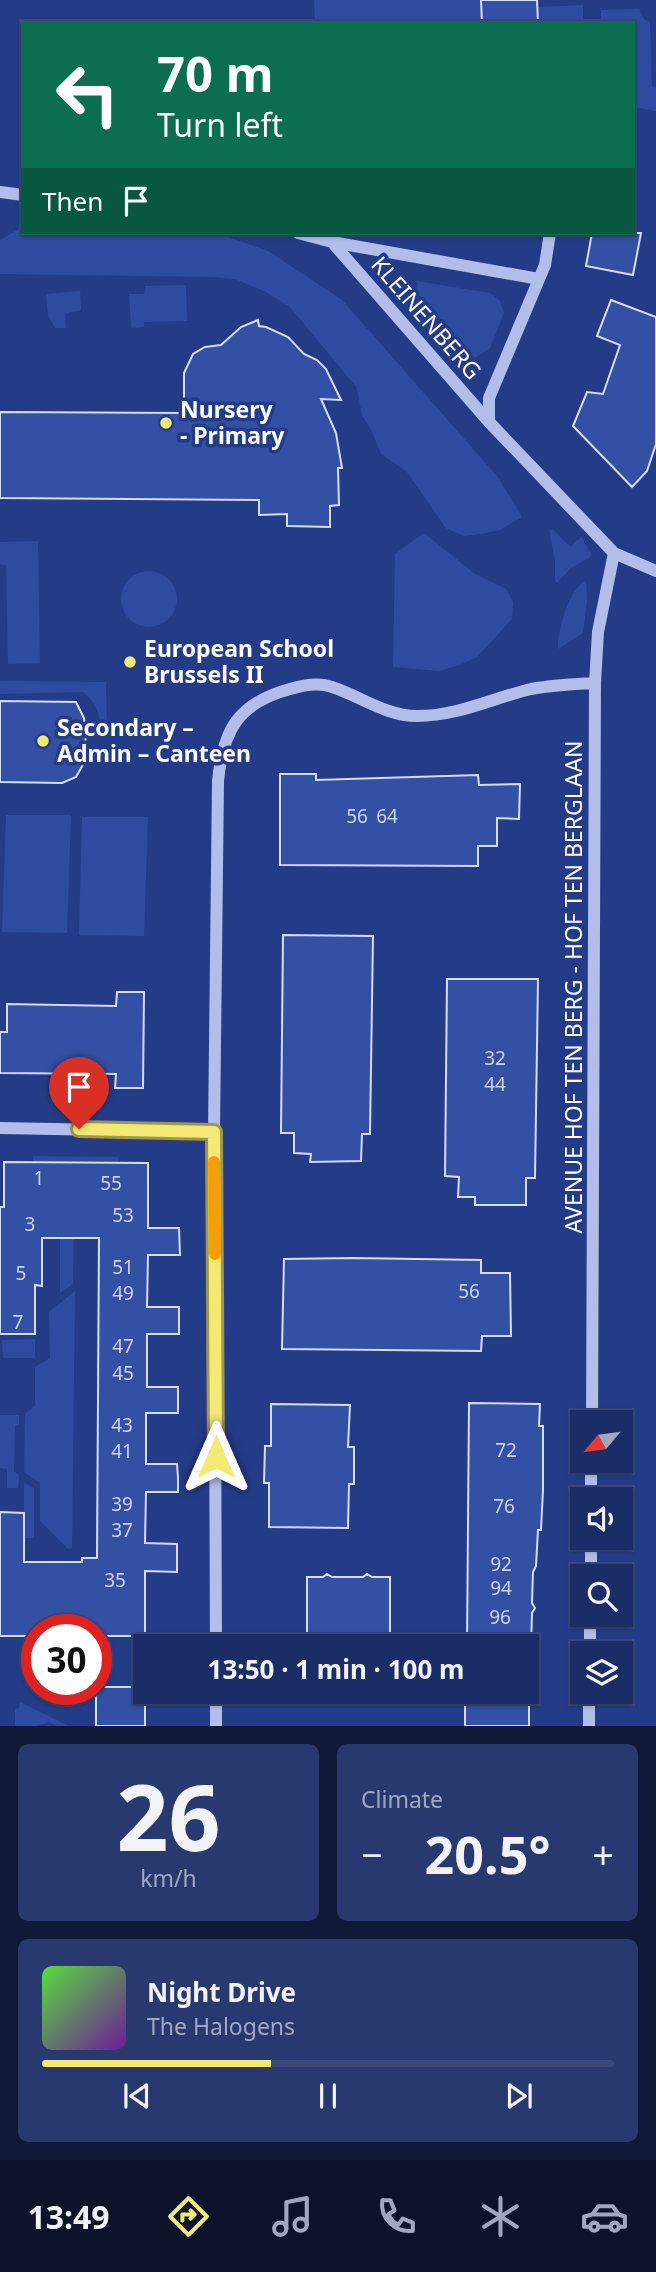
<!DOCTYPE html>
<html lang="en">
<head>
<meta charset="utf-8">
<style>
  body { margin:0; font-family:"Noto Sans",sans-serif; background:#28396f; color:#f1f3f6; height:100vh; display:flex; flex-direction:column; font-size:26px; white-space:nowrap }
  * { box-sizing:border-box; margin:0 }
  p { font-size:23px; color:#a0a8bf }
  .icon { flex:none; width:38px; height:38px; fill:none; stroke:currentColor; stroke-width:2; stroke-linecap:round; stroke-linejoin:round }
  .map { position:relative; height:1726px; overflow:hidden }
  .details { display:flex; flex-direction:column; gap:18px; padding:18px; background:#0f1938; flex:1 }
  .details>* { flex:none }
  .banner { position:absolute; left:21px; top:21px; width:614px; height:214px; border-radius:0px; box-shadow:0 2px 5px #0004,0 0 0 2px #39497a; background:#0b6e4f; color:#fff; overflow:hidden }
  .needle { width:46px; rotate:241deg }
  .fabs { position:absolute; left:570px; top:1410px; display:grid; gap:14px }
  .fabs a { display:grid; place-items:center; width:63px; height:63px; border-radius:0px; background:#1b2d66; box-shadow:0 2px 5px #0004,0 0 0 2px #39497a; font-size:35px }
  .speed { position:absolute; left:21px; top:1614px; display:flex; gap:14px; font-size:35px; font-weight:700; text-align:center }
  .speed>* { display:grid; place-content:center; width:91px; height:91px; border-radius:50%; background:#1b2d66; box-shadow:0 2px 5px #0004,0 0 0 2px #39497a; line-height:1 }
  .speed .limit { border:10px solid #d22; background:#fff; color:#111 }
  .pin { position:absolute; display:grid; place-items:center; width:60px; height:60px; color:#fff; margin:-72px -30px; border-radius:50% 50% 50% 0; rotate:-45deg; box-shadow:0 0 7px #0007 }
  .pin .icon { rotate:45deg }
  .me { position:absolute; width:77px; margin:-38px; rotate:0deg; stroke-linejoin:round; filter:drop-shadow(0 0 5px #0008) }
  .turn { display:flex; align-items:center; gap:24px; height:147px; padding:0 21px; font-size:32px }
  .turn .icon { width:91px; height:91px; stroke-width:2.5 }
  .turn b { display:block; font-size:49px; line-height:60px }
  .then { display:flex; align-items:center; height:66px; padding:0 21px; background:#0003; gap:14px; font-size:26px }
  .big { font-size:52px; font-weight:700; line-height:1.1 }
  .details .card { flex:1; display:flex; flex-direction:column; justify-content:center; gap:10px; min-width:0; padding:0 24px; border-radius:10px; background:#28396f }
  .details .dial { align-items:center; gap:0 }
  .dial b { font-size:91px; line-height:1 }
  .song { display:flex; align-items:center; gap:21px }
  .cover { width:84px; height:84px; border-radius:10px; background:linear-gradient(135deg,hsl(110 70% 55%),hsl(280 70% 35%)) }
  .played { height:7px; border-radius:4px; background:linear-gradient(90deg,#f4e974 40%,#39497a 40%) }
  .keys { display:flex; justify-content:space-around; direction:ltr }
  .heat { display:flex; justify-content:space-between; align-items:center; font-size:38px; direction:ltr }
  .details .tiles { flex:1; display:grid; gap:18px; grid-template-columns:1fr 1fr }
  .card:last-child { grid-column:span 2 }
  .trip { position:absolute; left:133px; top:1634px; width:406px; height:70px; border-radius:0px; background:#1b2d66; box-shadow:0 2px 5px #0004,0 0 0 2px #39497a; font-weight:700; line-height:70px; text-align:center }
  .tabs { display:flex; height:112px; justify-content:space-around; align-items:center; background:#0b1229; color:#a0a8bf }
  .tabs .icon { width:49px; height:49px }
  .tabs .active { color:#f4e974 }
  .tabs b { font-size:32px; color:#f1f3f6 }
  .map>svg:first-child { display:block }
  .green { fill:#2e4ba0 }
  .building { fill:#3450a5; stroke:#d4ddf7; stroke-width:2 }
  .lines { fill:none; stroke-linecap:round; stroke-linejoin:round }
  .minor { stroke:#b0bee9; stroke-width:12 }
  .route-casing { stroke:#9f974b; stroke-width:18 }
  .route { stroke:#f4e974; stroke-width:12 }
  .slow { stroke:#f59e0b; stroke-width:12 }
  .poi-dot { fill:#f4e974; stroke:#243c88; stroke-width:2.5 }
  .labels { text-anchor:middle; stroke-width:7; stroke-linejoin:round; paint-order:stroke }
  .number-label { font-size:19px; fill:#ccd3e8 }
  .street-label { font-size:23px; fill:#fff; stroke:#243c88 }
  .poi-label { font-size:23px; font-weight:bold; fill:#fff; stroke:#243c88; text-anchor:start }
</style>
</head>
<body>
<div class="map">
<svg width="656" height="1726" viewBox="0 0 656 1726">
  <rect width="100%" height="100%" fill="#243c88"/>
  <path class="green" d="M 314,0 L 481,0 L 482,23 L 315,23 Z
    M 583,5 L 583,23 L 538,23 L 537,7 Z
    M 639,9 L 644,19 L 650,22 L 652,87 L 656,88 L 656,111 L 634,107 L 634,23 L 601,23 L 601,10 Z
    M 23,227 L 23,233 L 189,233 L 223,235 L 268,251 L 342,300 L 497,476 L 522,517 L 500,530 L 481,534 L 464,536 L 446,528 L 407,472 L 381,454 L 371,429 L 362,416 L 357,388 L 290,307 L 264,291 L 235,279 L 212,277 L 0,274 L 0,240 Z
    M 417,281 L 490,293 L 500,301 L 504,313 L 490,348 L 475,358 L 418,295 Z
    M 186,285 L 187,321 L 144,322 L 144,327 L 131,328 L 129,294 L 144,294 L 145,286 Z
    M 80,291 L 81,310 L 65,314 L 66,328 L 55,328 L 48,315 L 46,294 Z
    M 553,529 L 570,547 L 581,537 L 591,553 L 590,557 L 571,568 L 557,583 L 555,581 L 555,560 L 549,530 Z
    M 424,533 L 475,574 L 506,589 L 513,602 L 512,619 L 477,657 L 460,665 L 439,671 L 393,667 L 395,554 Z
    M 38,541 L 40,663 L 8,664 L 6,565 L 0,564 L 0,542 Z
    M121 599a28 28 0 1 1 56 0a28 28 0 1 1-56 0Z
    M 586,581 L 587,601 L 583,633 L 558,649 C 557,633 569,587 586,581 Z
    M 0,681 L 106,682 L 107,734 L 101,735 C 101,718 97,702 83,692 L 0,694 Z
    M 6,815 L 71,815 L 67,933 L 2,932 Z
    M 82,817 L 148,817 L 144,936 L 79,935 Z
    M 33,1156 L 118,1157 L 118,1163 L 33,1162 Z
    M 74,1210 L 73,1284 L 60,1293 L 60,1238 Z
    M 75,1291 L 72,1548 L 68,1549 L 40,1521 L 40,1483 L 24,1472 L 25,1414 L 35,1406 L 35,1367 L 50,1358 L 49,1312 Z
    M 35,1339 L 35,1358 L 3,1358 L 2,1340 Z
    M 0,1415 L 19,1415 L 19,1425 L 15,1426 L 14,1471 L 19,1475 L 18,1488 L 7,1488 L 7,1469 L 0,1468 Z
    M 24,1482 L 34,1488 L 34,1538 L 24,1538 Z
    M 20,1702 L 69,1726 L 57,1726 L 49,1722 L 37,1726 L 15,1726 L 15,1709 L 19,1708 Z"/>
  <path class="building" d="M 481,0 L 537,0 L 538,23 L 482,23 Z
    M 592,233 L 641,233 L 633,275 L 586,266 Z
    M 611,300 L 656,317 L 656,444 L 647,471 L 632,487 L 573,426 L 587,392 L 603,394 L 620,345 L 597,336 Z
    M 258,320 L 259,326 L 266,327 L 288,337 L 304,354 L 317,360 L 326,369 L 341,400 L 321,399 L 336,433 L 342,468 L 338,468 L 339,505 L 330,506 L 330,527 L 287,526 L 287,514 L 259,515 L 259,500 L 0,498 L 0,412 L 184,413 L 184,373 L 193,354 L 205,347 L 221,345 L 241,327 Z
    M 0,701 L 76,702 L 84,718 L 86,734 L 84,763 L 76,777 L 62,783 L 0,782 Z
    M 280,774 L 316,774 L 316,780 L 478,775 L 479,785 L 520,784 L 519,819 L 497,818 L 497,846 L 478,846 L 478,866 L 280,865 Z
    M 283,935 L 373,936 L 370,1134 L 362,1134 L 361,1161 L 310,1162 L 311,1154 L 294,1153 L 294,1133 L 281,1133 Z
    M 447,979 L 538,979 L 535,1178 L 526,1178 L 526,1205 L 475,1205 L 475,1197 L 458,1197 L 459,1177 L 445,1176 Z
    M 117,992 L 144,992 L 143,1088 L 115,1088 L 116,1074 L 0,1073 L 0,1032 L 7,1032 L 7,1004 L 116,1006 Z
    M 4,1162 L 148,1163 L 148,1228 L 179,1228 L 180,1255 L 148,1255 L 147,1307 L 179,1307 L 179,1334 L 147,1334 L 147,1387 L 178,1387 L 178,1413 L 146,1413 L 146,1464 L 177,1464 L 178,1478 L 178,1492 L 146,1492 L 145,1543 L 177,1544 L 177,1572 L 145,1571 L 145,1636 L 96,1636 L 96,1629 L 37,1629 L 37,1636 L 0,1636 L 0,1512 L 24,1513 L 24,1562 L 82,1562 L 82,1558 L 97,1558 L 99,1238 L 42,1238 L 42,1286 L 35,1285 L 35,1334 L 0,1334 L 0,1207 L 4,1207 Z
    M 353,1258 L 481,1260 L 481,1273 L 510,1273 L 511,1336 L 482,1336 L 481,1351 L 282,1349 L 284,1259 Z
    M 469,1403 L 540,1404 L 539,1426 L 543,1426 L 543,1490 L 541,1530 L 538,1530 L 536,1566 L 533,1572 L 532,1603 L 535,1608 L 532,1613 L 531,1647 L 467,1647 Z
    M 271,1404 L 350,1405 L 348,1447 L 354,1447 L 354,1484 L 349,1484 L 348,1528 L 269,1527 L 269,1483 L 264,1483 L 265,1446 L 271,1446 Z
    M 327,1574 L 332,1577 L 363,1577 L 367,1574 L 372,1577 L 390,1577 L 390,1645 L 307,1644 L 307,1577 L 323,1577 Z
    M 96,1687 L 145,1687 L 145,1726 L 96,1726 Z
    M 465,1692 L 529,1692 L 529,1726 L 465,1726 Z"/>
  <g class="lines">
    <path class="minor" d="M 0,192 L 23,195
      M 298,233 L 332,242 L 489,422 L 614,553 L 656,571
      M 332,242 L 539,279
      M 489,422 L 489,398 L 545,265 L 550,233
      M 0,1128 L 214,1132
      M 592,1423 L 595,683 L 598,632 L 614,553
      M 591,1500 L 591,1461
      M 591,1577 L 591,1538
      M 216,1647 L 214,1132 L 218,781 C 223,730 238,703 290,689 C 303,685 319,682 332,687 C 360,696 386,716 417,716 C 458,716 493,698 531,689 C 553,685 574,684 595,683
      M 590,1654 L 590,1615
      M 216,1726 L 216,1692
      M 589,1726 L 589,1692"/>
  </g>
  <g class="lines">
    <g class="route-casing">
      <path id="route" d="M 79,1129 L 214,1132 L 216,1457"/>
    </g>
    <use href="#route" class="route"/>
    <path class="slow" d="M 214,1162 L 215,1254"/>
  </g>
  <g class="poi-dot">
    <circle cx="166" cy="423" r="7"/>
    <circle cx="130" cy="662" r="7"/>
    <circle cx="43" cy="741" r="7"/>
  </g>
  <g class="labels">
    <g class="number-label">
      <text x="357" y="823">56</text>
      <text x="387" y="823">64</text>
      <text x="495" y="1065">32</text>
      <text x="495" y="1091">44</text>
      <text x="39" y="1185">1</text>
      <text x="111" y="1190">55</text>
      <text x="123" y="1222">53</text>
      <text x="30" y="1231">3</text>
      <text x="123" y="1274">51</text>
      <text x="21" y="1280">5</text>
      <text x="469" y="1298">56</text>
      <text x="123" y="1300">49</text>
      <text x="18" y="1329">7</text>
      <text x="123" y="1353">47</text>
      <text x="123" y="1380">45</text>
      <text x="122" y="1432">43</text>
      <text x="506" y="1457">72</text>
      <text x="122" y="1458">41</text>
      <text x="122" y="1511">39</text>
      <text x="504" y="1513">76</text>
      <text x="122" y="1537">37</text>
      <text x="501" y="1571">92</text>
      <text x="115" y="1587">35</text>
      <text x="501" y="1595">94</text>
      <text x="500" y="1624">96</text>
    </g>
    <g class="street-label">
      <text transform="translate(426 318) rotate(49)" y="8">KLEINENBERG</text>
      <text transform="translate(574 987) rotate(-90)" y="8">AVENUE HOF TEN BERG - HOF TEN BERGLAAN</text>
    </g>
    <g class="poi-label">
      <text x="180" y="418">Nursery<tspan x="180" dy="26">- Primary</tspan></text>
      <text x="144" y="657">European School<tspan x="144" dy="26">Brussels II</tspan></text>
      <text x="57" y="736">Secondary –<tspan x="57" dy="26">Admin – Canteen</tspan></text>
    </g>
  </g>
</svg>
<div class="fabs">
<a><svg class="needle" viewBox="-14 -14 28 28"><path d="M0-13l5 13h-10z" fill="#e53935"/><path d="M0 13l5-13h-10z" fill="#a0a8bf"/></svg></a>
<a><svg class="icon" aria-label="sound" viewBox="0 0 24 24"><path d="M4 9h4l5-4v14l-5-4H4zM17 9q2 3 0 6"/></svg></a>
<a><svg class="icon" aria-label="search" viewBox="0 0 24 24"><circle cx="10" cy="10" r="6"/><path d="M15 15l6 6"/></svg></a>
<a><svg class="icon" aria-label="layers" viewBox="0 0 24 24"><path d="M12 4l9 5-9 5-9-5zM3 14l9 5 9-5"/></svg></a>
</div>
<div class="speed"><div class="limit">30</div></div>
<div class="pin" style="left:79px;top:1129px;background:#d93025"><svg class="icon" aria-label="arrive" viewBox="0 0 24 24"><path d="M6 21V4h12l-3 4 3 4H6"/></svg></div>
<svg class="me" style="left:216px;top:1457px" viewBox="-20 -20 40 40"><path d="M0-17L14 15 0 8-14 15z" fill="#f4e974" stroke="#fff" stroke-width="4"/></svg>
<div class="trip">13:50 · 1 min · 100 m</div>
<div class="banner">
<div class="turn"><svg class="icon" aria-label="left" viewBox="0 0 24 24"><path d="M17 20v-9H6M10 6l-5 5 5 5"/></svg><div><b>70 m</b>Turn left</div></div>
<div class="then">Then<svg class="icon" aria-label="arrive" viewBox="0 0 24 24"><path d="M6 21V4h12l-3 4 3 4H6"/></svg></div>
</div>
</div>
<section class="details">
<div class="tiles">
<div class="card dial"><b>26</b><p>km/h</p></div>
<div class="card"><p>Climate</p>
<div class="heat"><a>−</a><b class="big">20.5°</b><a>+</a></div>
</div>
<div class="card">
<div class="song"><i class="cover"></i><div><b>Night Drive</b><p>The Halogens</p></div></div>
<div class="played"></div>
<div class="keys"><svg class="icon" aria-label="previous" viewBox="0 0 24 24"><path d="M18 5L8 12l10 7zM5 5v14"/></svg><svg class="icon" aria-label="pause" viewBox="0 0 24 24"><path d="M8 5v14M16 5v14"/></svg><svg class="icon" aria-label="next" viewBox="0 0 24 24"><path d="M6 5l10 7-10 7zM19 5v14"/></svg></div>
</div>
</div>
</section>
<nav class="tabs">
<b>13:49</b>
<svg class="icon active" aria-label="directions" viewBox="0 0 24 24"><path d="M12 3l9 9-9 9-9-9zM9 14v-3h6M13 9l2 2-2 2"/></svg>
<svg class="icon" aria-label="music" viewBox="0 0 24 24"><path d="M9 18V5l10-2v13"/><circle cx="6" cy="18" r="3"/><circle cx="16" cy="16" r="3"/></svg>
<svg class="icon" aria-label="phone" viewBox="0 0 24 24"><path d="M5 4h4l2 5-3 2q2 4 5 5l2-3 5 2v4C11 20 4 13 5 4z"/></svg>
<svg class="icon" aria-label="climate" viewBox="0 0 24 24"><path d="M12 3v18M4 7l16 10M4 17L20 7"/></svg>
<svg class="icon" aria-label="car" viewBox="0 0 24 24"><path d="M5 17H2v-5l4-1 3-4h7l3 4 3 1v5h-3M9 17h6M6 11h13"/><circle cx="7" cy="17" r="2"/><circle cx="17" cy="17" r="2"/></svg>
</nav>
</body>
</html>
